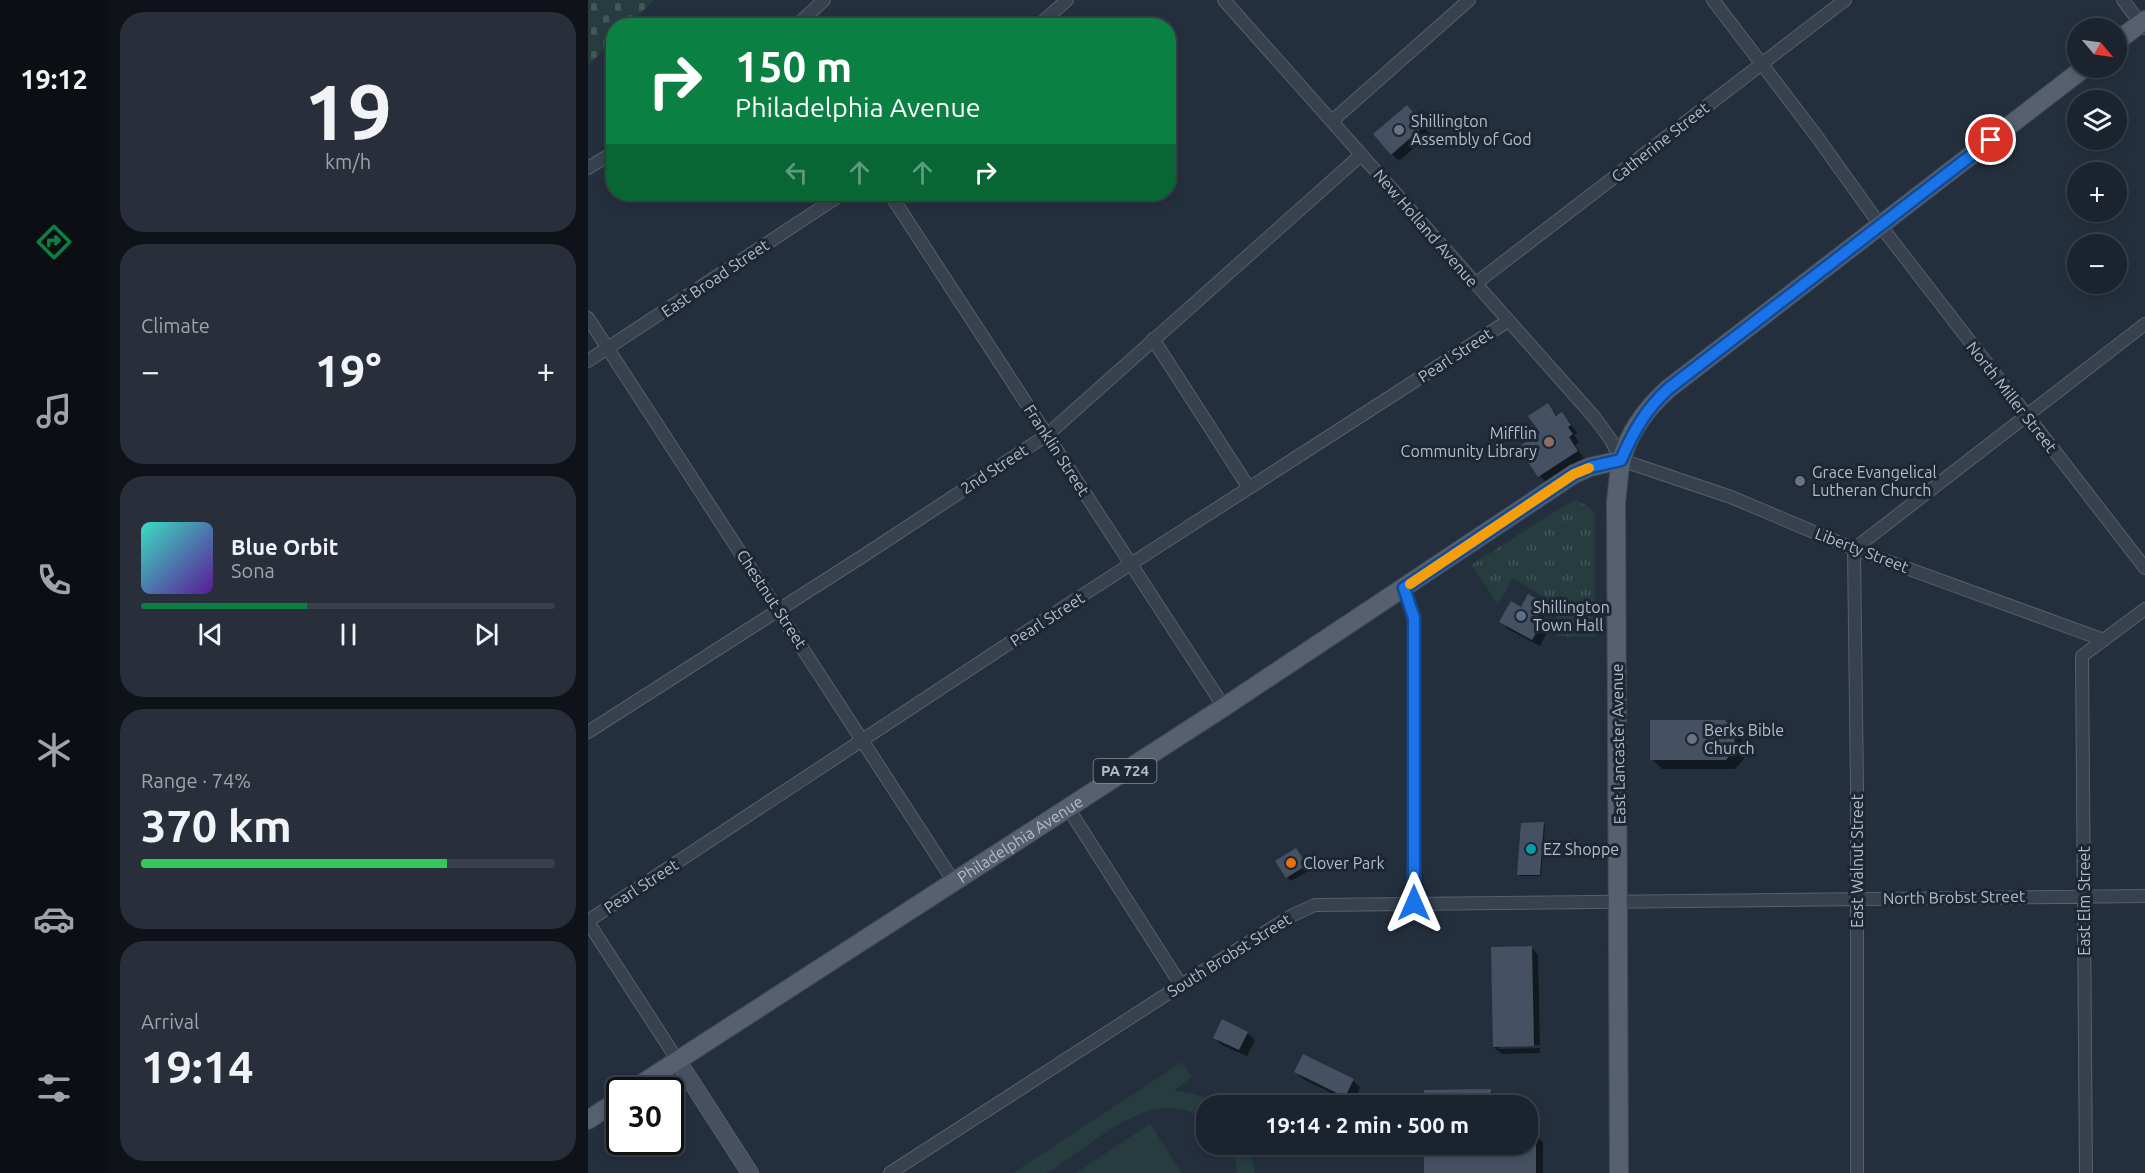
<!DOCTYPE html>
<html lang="en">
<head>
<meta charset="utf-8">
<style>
  body { margin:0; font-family:Ubuntu,sans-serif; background:#282f3a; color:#f1f3f6; height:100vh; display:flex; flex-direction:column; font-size:22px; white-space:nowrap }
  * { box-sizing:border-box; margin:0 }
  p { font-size:20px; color:#a0a4aa }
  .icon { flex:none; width:33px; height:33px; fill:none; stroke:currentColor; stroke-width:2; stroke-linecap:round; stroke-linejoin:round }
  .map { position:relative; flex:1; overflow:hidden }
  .panel { display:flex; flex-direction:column; gap:12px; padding:12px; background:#0f1319; width:480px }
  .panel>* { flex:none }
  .guide { position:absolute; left:18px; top:18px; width:570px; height:183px; border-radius:24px; box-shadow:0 3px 9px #0003,0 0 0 2px #39404a; background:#0b8043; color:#fff; overflow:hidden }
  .needle { width:39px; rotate:119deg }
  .fabs { position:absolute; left:1479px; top:18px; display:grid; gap:12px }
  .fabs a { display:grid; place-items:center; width:60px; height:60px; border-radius:50%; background:#1b232e; box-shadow:0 3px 9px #0003,0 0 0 2px #39404a; font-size:30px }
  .speed { position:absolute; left:18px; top:1077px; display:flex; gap:12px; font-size:30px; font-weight:700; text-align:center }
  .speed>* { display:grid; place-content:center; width:78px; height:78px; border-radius:50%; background:#1b232e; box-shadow:0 3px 9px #0003,0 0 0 2px #39404a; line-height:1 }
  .speed .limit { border:3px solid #111; border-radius:9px; background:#fff; color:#111 }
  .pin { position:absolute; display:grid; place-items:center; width:51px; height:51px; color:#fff; margin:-26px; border:3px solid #fff; border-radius:50%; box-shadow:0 2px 6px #0007 }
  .me { position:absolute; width:66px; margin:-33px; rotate:0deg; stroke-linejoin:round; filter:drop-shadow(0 0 4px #0008) }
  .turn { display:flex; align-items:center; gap:21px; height:126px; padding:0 30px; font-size:27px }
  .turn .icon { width:78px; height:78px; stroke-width:2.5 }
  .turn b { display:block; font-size:42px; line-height:51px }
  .lanes { display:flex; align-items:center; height:57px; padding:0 30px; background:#0003; justify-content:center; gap:30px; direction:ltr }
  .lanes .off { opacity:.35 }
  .big { font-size:45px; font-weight:700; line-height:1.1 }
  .panel .tile { flex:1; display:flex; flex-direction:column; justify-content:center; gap:9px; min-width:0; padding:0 21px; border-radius:24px; background:#282f3a }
  .panel .dial { align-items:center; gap:0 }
  .dial b { font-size:78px; line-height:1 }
  .song { display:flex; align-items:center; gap:18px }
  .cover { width:72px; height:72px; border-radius:9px; background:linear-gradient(135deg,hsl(170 70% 55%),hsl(270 70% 35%)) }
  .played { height:6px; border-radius:3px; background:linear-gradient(90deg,#0b8043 40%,#39404a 40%) }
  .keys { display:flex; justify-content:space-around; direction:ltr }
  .heat { display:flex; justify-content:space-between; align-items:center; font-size:33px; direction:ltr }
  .charge { height:9px; border-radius:4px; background:linear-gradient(90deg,#34c759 74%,#39404a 0) }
  .trip { position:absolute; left:608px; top:1095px; width:342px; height:60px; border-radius:24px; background:#1b232e; box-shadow:0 3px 9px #0003,0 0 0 2px #39404a; font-weight:700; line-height:60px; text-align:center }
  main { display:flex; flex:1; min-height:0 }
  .menu { display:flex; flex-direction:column; width:108px; justify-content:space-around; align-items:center; background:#0b0e12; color:#a0a4aa }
  .menu .icon { width:42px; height:42px }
  .menu .current { color:#0b8043 }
  .menu b { font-size:27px; color:#f1f3f6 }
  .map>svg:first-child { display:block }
  .grass { fill:url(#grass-tufts) }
  .cemetery { fill:url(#cemetery-stones) }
  .park { fill:#263c3f }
  .shadow { fill:#0007 }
  .building { fill:#455162 }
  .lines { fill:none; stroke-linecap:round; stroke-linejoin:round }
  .street-casing { stroke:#565f6c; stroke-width:14 }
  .secondary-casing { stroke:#565f6c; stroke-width:18 }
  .primary-casing { stroke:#414a57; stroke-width:20 }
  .street { stroke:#38414e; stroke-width:12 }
  .secondary { stroke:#465061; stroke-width:16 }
  .primary { stroke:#56606e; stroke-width:18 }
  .route-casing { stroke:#114b97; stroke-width:15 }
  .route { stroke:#1a73e8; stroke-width:10 }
  .slow { stroke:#f59e0b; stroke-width:10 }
  .worship-dot { fill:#6b7280; stroke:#1d2633; stroke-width:2 }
  .education-dot { fill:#8d6e63; stroke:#1d2633; stroke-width:2 }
  .service-dot { fill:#5c6f8a; stroke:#1d2633; stroke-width:2 }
  .culture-dot { fill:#0f9aa8; stroke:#1d2633; stroke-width:2 }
  .food-dot { fill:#e8710a; stroke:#1d2633; stroke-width:2 }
  .labels { text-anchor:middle; stroke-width:6; stroke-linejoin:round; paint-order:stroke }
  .shield { fill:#1d2633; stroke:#878f9c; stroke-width:1.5 }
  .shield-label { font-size:15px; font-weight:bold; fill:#b4bcc9 }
  .poi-label { font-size:16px; fill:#b4bcc9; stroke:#1d2633; text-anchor:start }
  .street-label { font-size:16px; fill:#b4bcc9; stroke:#1d2633 }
</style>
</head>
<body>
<main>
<nav class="menu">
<b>19:12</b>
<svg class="icon current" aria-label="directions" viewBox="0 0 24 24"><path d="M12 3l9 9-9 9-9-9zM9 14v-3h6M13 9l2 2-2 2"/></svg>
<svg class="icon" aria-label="music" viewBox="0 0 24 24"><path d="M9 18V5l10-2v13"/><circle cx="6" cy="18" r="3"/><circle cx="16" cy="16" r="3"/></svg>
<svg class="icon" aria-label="phone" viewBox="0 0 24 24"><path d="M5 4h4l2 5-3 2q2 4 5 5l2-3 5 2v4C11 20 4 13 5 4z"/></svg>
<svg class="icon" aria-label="climate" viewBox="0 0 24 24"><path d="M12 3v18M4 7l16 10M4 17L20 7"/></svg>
<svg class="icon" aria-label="car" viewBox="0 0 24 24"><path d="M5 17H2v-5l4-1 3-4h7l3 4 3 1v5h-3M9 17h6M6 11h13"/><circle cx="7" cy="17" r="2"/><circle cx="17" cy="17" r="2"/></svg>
<svg class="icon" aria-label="filters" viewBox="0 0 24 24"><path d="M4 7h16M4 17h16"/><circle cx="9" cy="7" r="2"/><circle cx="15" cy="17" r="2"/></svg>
</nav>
<section class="panel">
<div class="tile dial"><b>19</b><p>km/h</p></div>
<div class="tile"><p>Climate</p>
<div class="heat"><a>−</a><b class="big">19°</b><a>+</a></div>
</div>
<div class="tile">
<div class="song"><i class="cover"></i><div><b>Blue Orbit</b><p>Sona</p></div></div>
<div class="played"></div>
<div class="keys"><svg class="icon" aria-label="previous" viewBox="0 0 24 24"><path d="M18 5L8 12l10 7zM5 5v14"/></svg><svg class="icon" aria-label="pause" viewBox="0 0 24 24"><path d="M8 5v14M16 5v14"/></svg><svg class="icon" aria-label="next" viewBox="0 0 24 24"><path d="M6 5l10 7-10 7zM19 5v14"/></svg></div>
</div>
<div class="tile"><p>Range · 74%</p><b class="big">370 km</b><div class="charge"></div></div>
<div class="tile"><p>Arrival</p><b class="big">19:14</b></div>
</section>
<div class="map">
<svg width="1557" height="1173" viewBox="0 0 1557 1173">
  <defs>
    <pattern id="grass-tufts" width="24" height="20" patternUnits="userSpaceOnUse" patternTransform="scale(1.5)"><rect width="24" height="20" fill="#263c3f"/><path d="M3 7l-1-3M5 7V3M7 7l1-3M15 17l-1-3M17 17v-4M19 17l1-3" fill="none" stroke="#435659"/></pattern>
    <pattern id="cemetery-stones" width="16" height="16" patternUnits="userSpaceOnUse" patternTransform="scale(1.5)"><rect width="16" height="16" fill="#263c3f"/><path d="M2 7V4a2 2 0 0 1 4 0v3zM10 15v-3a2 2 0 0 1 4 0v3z" fill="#435659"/></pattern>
  </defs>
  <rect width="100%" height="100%" fill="#242f3e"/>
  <path class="grass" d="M 988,500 L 1001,507 L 1007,515 L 1007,637 L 968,636 L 968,605 L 925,578 L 910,604 L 883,565 L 982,502 Z"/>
  <path class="cemetery" d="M 0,0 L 66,0 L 40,25 L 26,26 L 25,40 L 0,66 Z"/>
  <path class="park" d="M 594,1062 L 604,1077 L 586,1090 L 610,1095 L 629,1105 L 618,1106 L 618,1120 C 570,1086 520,1132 481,1158 C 474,1162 465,1171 457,1173 C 448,1173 434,1173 425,1173 Z
    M 562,1124 L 594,1173 L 488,1173 Z
    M 641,1145 L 661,1145 L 667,1173 L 649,1173 L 647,1160 Z"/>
  <path class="shadow" d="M 825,115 L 842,134 L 811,161 L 804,154 Z
    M 960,405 L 970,417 L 974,414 L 981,421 L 989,433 L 986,435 L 991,442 L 987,445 L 996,459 L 959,483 L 952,476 L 932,447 L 954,433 Z
    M 952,602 L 959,609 L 954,619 L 962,627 L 952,646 L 920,629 L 913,621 L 934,609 Z
    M 1137,722 L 1156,742 L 1156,759 L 1147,769 L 1074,769 L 1064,759 Z
    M 956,824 L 957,826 L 953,876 L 932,876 L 931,874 Z
    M 708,850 L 722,870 L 703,881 L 699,877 Z
    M 943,947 L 950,955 L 952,1045 L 911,1046 L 911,1049 L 952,1048 L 952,1053 L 914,1054 L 906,1047 Z
    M 659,1033 L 667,1040 L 659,1056 L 634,1045 L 627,1038 Z
    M 708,1072 L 765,1080 L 772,1088 L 764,1103 L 715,1079 Z
    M 903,1091 L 910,1098 L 910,1106 L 838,1106 Z
    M 939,1127 L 944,1132 L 944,1135 L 948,1135 L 955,1142 L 955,1173 L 838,1173 L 939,1144 Z"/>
  <path class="building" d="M 819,105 L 836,126 L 803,155 L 785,134 Z
    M 960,403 L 968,416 L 974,412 L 983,425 L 980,427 L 985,434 L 981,437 L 990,451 L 950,477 L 930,447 L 952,433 L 940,416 Z
    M 940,594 L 953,601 L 946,613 L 956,619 L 944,640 L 911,622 L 923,601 L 933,607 Z
    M 1062,720 L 1137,720 L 1146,730 L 1147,749 L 1138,760 L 1062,760 Z
    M 956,822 L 952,875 L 929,875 L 933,823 Z
    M 708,848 L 719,865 L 698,878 L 687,861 Z
    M 944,946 L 946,1046 L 905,1047 L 903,947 Z
    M 634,1019 L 660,1032 L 651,1050 L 625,1038 Z
    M 715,1054 L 766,1079 L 757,1097 L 706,1072 Z
    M 903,1089 L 903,1106 L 836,1106 L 836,1090 Z
    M 836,1144 L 948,1144 L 948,1173 L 836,1173 Z"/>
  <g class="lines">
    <g class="street-casing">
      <path id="street" d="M 636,0 L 1007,418 L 1023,440 L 1033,460 L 1143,497 L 1266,549 L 1516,640
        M 1125,0 L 1227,134 L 1292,225 L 1557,568
        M 1535,0 L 1556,28
        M 208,26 L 236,0
        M 450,26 L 479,0
        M 744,121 L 881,0
        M 0,168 L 26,152
        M 302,194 L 636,707
        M 887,284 L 1257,0
        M 0,318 L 366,882
        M 565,339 L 661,488
        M 0,361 L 254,194
        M 816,588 L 826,618 L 826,903
        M 0,732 L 275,556 L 459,435 L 773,155
        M 480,808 L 593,985
        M 0,921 L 473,609 L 920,321
        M 0,922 L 90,1061
        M 302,1173 L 593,985 L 705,915 L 727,905 L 1557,896
        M 1269,1173 L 1269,788 L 1266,549 L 1557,324
        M 1498,1173 L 1494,656 L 1557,609"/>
    </g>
    <g class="secondary-casing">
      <path id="secondary" d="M 90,1061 L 162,1173"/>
    </g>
    <g class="primary-casing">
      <g id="primary">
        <path d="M 1528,42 L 1557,20"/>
        <path id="s1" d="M 44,1090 L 636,707 L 986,474 L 1002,467 L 1033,460"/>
        <path d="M 0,1120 L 32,1099"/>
        <path d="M 1031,1173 L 1028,502 C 1030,488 1030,473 1034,459 C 1041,432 1059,408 1080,389 L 1496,68"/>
      </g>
    </g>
    <use href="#street" class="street"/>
    <use href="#secondary" class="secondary"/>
    <use href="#primary" class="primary"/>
  </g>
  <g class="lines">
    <g class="route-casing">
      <path id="route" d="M 826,903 L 826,618 L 816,588 L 986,474 L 1002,467 L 1033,460 C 1045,432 1058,409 1080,389 L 1403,140"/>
    </g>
    <use href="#route" class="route"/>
    <path class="slow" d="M 822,584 L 986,474 L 1001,468"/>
  </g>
  <g class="worship-dot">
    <circle cx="811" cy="130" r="6"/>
    <circle cx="1212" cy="481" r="6"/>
    <circle cx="1104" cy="739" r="6"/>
  </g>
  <circle class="education-dot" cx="961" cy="442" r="6"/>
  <circle class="service-dot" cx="933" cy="616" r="6"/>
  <circle class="culture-dot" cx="943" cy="849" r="6"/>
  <circle class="food-dot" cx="703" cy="863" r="6"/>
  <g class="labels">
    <rect class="shield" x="505.5" y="759" width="63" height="24" rx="4.5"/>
    <g class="shield-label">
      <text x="537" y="776">PA 724</text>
    </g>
    <g class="poi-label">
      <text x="823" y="127">Shillington<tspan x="823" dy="18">Assembly of God</tspan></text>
      <text x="949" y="439" text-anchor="end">Mifflin<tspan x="949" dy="18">Community Library</tspan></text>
      <text x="1224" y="478">Grace Evangelical<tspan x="1224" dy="18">Lutheran Church</tspan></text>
      <text x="945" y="613">Shillington<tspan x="945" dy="18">Town Hall</tspan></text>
      <text x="1116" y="736">Berks Bible<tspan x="1116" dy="18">Church</tspan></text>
      <text x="955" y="855">EZ Shoppe</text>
      <text x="715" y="869">Clover Park</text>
    </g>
    <g class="street-label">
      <text transform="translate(1072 142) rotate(-38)" y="6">Catherine Street</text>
      <text transform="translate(838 228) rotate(49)" y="6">New Holland Avenue</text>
      <text transform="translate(127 278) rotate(-34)" y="6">East Broad Street</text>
      <text transform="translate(867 355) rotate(-33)" y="6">Pearl Street</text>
      <text transform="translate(1424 397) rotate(52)" y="6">North Miller Street</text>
      <text transform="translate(469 450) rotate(57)" y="6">Franklin Street</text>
      <text transform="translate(406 469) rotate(-33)" y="6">2nd Street</text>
      <text transform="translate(1274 550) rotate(21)" y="6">Liberty Street</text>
      <text transform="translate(184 599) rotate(57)" y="6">Chestnut Street</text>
      <text transform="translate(459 619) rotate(-33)" y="6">Pearl Street</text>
      <text transform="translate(1030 744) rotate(-91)" y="6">East Lancaster Avenue</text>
      <text dy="6" stroke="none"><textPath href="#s1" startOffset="462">Philadelphia Avenue</textPath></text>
      <text transform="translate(1269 861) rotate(-90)" y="6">East Walnut Street</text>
      <text transform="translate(53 886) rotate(-33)" y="6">Pearl Street</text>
      <text transform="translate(1366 897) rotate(-1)" y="6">North Brobst Street</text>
      <text transform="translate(1496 901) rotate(-90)" y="6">East Elm Street</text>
      <text transform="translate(641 955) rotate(-32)" y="6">South Brobst Street</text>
    </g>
  </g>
</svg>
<div class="fabs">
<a><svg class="needle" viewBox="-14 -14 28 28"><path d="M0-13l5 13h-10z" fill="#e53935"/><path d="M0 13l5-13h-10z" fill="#a0a4aa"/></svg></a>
<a><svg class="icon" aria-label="layers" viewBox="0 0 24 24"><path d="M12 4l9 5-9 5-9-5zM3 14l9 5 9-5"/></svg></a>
<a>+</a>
<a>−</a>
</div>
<div class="speed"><div class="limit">30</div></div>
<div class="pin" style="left:1403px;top:140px;background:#d93025"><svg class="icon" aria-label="arrive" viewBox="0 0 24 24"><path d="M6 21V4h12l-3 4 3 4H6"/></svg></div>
<svg class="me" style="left:826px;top:903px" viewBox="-20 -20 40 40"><path d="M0-17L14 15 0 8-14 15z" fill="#1a73e8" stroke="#fff" stroke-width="4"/></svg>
<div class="trip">19:14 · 2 min · 500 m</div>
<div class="guide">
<div class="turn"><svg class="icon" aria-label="right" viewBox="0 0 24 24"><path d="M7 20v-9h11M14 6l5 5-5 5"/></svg><div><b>150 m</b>Philadelphia Avenue</div></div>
<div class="lanes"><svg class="icon off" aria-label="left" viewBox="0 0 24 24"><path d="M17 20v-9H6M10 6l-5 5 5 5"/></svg><svg class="icon off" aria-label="ahead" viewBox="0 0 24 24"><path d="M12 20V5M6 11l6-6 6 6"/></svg><svg class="icon off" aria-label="ahead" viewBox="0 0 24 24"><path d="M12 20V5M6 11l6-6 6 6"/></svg><svg class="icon" aria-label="right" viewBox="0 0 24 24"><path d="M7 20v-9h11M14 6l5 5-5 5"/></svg></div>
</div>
</div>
</main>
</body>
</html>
